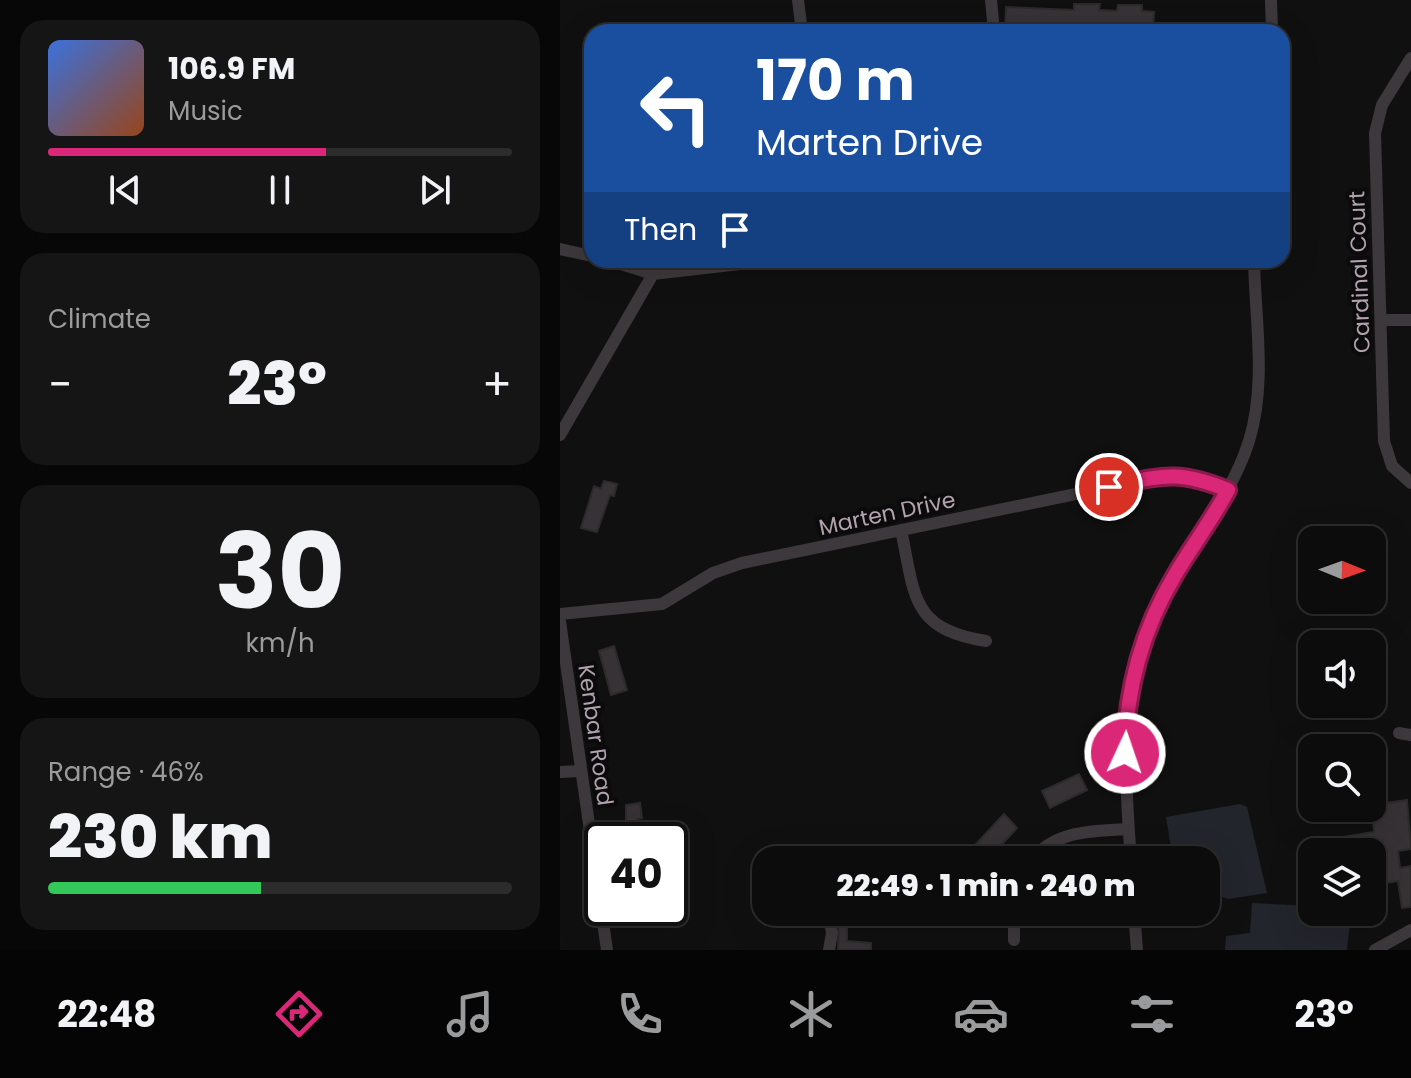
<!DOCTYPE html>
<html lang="en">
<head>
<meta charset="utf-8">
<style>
  body { margin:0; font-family:Poppins,sans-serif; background:#161515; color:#f1f3f6; height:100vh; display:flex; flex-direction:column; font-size:30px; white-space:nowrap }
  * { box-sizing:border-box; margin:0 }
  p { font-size:26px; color:#9a9b9d }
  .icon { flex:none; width:44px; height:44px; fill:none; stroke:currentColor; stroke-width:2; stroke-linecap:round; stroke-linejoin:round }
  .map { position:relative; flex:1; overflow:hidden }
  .side { display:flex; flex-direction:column; gap:20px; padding:20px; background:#070707; width:560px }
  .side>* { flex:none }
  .banner { position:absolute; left:24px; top:24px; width:706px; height:244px; border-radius:24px; box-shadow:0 8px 32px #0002,0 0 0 2px #2d2c2d; background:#1a4fa0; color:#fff; overflow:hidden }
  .needle { width:52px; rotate:91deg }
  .fabs { position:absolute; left:738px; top:526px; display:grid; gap:16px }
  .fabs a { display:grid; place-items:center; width:88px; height:88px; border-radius:16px; background:#0d0c0c; box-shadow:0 8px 32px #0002,0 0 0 2px #2d2c2d; font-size:40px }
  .speed { position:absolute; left:24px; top:822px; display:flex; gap:16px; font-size:40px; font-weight:700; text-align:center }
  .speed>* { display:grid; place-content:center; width:104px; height:104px; border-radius:50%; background:#0d0c0c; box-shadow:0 8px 32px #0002,0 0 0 2px #2d2c2d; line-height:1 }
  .speed .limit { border:4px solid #111; border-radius:12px; background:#fff; color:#111 }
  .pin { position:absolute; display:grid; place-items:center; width:68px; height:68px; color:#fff; margin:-34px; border:4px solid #fff; border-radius:50%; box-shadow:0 2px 8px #0007 }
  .me { position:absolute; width:88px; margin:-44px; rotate:3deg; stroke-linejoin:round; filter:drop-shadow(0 0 6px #0008) }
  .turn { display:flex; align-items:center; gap:28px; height:168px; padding:0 40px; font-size:36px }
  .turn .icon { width:104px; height:104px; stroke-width:2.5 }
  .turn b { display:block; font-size:56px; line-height:68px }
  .then { display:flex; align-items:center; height:76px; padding:0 40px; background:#0003; gap:16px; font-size:30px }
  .big { font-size:60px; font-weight:800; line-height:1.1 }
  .side .card { flex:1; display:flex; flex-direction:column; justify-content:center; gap:12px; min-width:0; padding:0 28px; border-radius:24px; background:#161515 }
  .side .dial { align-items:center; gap:0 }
  .dial b { font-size:104px; line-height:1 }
  .song { display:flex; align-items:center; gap:24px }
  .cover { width:96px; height:96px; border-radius:12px; background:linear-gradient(135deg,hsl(220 70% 55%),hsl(20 70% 35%)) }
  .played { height:8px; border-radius:4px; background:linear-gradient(90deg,#db2777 60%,#2d2c2d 60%) }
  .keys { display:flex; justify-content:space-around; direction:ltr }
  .heat { display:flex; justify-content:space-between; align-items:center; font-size:44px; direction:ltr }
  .charge { height:12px; border-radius:6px; background:linear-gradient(90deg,#34c759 46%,#2d2c2d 0) }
  .trip { position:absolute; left:192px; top:846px; width:468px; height:80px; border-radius:24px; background:#0d0c0c; box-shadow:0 8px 32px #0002,0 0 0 2px #2d2c2d; font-weight:800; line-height:80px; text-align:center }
  .menu { display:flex; height:128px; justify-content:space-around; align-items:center; background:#050505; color:#9a9b9d }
  .menu .icon { width:56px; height:56px }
  .menu .on { color:#db2777 }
  .menu b { font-size:36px; color:#f1f3f6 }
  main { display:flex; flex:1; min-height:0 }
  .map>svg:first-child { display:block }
  .green { fill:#22252b }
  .building { fill:#363235; stroke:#2d2a2b; stroke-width:2 }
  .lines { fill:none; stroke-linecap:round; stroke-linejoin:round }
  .minor { stroke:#3d383b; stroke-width:12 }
  .route-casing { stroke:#8e194d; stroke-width:20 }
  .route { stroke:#db2777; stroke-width:14 }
  .labels { text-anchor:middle; stroke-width:8; stroke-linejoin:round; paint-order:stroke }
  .street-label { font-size:22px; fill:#b2a1ae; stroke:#0c0b0b }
</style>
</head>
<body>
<main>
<section class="side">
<div class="card">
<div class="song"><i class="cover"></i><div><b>106.9 FM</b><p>Music</p></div></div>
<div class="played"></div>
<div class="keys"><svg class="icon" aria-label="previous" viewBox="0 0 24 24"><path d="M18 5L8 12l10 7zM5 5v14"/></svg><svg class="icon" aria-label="pause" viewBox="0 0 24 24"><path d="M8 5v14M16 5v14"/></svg><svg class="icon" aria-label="next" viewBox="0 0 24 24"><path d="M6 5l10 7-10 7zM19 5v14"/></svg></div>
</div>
<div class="card"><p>Climate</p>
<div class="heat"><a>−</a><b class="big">23°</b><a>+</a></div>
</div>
<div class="card dial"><b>30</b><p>km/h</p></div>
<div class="card"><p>Range · 46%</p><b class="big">230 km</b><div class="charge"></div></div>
</section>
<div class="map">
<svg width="851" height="950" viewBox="0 0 851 950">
  <rect width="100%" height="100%" fill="#111010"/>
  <path class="green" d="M 680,804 L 687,807 L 707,893 L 668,899 L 646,892 L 646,860 L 613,860 L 606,817 Z
    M 692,903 L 752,906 L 752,912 L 791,912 L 787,950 L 665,950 L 666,936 L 690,933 Z"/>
  <path class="building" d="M 514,4 L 540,4 L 539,10 L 557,11 L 558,5 L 582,5 L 582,11 L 594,12 L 593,32 L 445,32 L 446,7 L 514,10 Z
    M 44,481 L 57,484 L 54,496 L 50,495 L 37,532 L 21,528 L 34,486 L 41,489 Z
    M 54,646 L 67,690 L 51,695 L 39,651 Z
    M 519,774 L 527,790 L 490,808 L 482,791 Z
    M 847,800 L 851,849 L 838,851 L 840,868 L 851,866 L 851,907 L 842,908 L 838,881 L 820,884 L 823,903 L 812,905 L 812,852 L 758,852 L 757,841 L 814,832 L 812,805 Z
    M 80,803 L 82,818 L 77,819 L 80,840 L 66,840 L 66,805 Z
    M 444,814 L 457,828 L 430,857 L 416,844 Z
    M 279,912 L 313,912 L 313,926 L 287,924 L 287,941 L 311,943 L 311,950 L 278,950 Z
    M 374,912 L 409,912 L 402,925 Z"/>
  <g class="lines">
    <path class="minor" d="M 238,0 L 242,32
      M 431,0 L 434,32
      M 711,0 L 712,32
      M 851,58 L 822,105 L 815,133 L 824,441 L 832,466 L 851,483
      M 0,249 L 32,256
      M 48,260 L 93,274 L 214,260
      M 821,320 L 851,320
      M 0,435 L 93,274
      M 341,530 C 355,595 350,629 426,641
      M 0,614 L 102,604 L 153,573 L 182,563 L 608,475 L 631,476 L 668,490
      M 0,621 L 47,950
      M 839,733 L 851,735
      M 0,772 L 19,771
      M 472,860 C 495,830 534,831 568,829
      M 571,860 C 563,756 559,672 613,578 C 639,532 673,492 689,441 C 707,383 695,319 694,260
      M 268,912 L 272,933 L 269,950
      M 574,912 L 577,950
      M 454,940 L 454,912
      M 815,950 L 851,930"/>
  </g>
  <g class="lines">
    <g class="route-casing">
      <path id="route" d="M 549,487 C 601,476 617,469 668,490 C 652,520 632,546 615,575 C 582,630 566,689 565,753"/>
    </g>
    <use href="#route" class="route"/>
  </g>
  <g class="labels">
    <g class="street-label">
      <text transform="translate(799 272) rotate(-92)" y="8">Cardinal Court</text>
      <text transform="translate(327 513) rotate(-12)" y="8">Marten Drive</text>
      <text transform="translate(36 735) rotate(82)" y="8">Kenbar Road</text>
    </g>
  </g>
</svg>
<div class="fabs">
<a><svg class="needle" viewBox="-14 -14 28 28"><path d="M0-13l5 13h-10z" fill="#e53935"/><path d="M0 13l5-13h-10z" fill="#9a9b9d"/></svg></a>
<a><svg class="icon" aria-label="sound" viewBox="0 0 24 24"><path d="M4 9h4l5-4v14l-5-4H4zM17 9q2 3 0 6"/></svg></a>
<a><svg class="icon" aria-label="search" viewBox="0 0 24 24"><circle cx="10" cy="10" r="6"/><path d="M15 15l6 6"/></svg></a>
<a><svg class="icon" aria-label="layers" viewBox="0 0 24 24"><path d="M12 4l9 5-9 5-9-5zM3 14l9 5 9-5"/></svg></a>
</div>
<div class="speed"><div class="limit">40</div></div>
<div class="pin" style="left:549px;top:487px;background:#d93025"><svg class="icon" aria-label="arrive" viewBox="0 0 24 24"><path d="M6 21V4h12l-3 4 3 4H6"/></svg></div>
<svg class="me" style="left:565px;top:753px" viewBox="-20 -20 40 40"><circle r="17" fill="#db2777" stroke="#fff" stroke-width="3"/><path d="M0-11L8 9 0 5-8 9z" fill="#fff"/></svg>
<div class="trip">22:49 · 1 min · 240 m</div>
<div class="banner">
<div class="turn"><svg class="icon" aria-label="left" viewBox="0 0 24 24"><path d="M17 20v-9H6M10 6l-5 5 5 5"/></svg><div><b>170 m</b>Marten Drive</div></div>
<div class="then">Then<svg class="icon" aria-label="arrive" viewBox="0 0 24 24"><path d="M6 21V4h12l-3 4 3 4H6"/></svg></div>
</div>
</div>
</main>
<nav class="menu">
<b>22:48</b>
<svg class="icon on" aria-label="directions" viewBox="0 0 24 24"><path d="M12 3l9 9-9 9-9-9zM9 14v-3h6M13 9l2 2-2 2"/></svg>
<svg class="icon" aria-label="music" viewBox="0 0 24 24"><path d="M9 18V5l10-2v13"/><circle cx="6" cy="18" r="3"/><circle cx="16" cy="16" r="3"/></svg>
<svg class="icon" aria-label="phone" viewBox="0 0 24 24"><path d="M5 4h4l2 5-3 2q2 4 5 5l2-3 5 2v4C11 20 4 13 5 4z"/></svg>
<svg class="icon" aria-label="climate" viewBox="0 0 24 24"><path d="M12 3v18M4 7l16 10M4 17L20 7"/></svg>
<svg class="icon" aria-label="car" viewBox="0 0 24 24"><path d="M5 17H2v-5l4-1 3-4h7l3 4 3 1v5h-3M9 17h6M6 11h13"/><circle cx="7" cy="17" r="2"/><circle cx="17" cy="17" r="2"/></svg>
<svg class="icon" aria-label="filters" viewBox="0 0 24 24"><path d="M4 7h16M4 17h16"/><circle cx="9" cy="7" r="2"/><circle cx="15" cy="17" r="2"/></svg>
<b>23°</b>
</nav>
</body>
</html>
